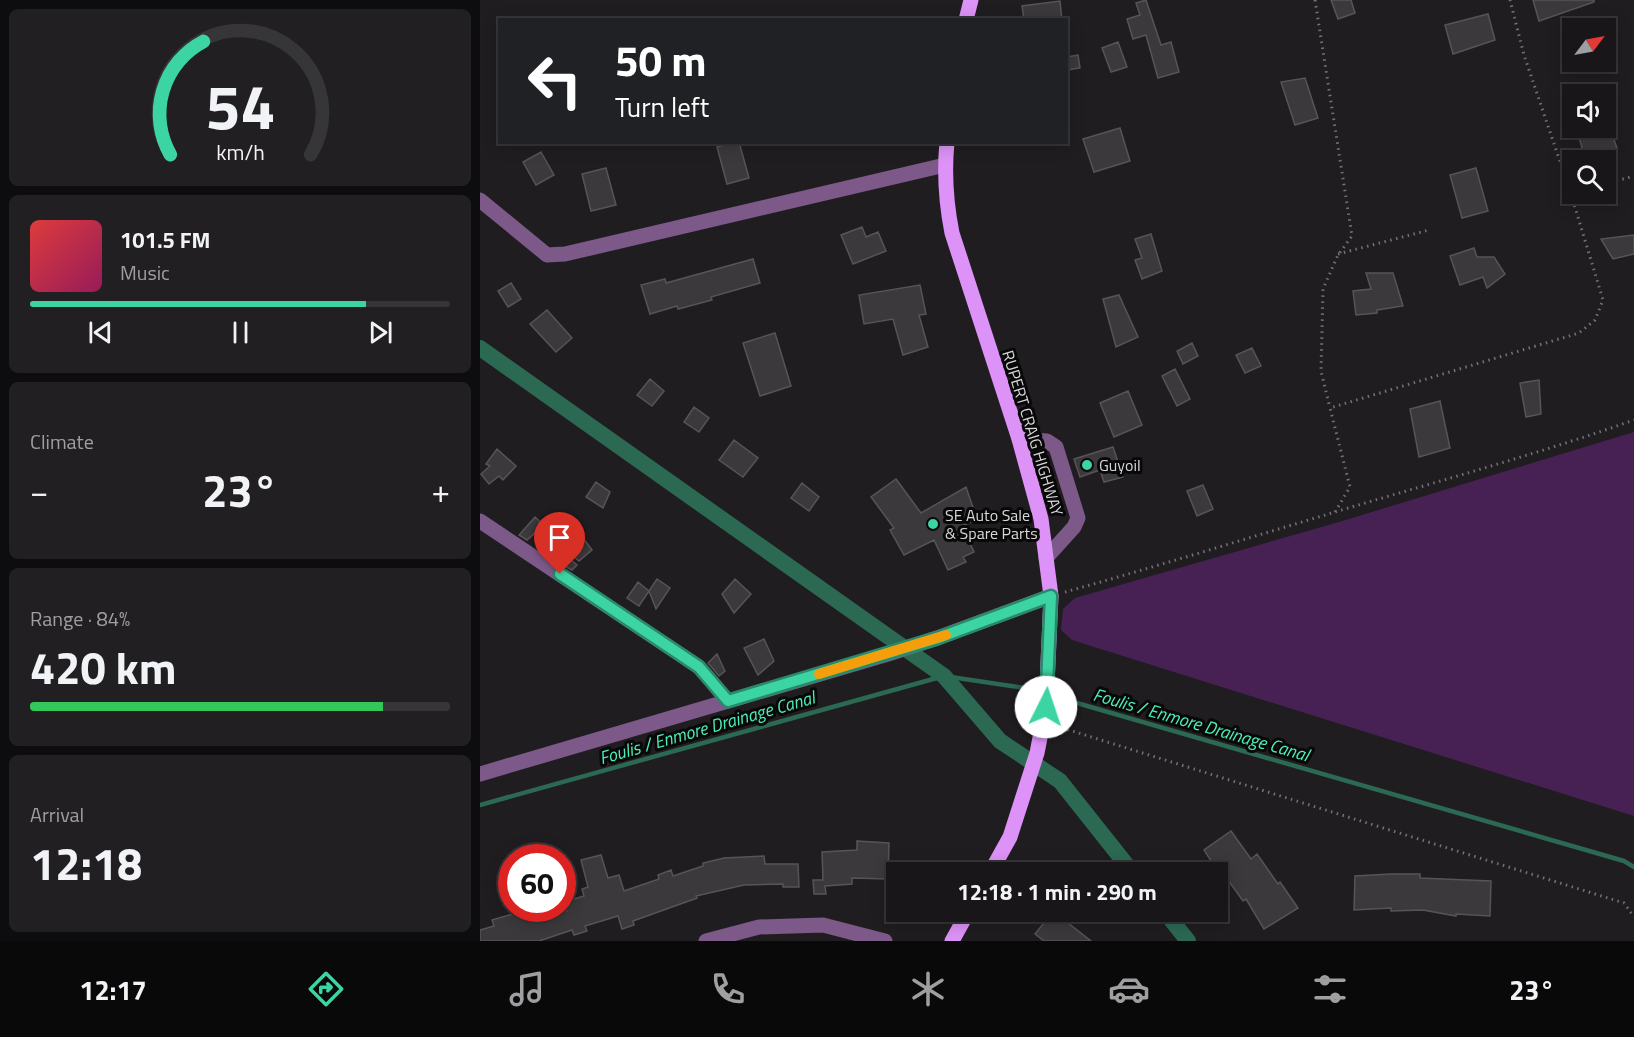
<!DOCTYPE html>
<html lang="en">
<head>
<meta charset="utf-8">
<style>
  body { margin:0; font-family:"Titillium Web",sans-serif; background:#211f22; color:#f1f3f6; height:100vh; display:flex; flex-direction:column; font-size:22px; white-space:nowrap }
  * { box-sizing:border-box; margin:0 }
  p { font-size:20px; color:#9f9fa2 }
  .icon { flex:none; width:33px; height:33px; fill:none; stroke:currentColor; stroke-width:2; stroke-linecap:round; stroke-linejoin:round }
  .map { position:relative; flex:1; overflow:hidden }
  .panel { display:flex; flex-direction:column; gap:9px; padding:9px; background:#0d0c0e; width:480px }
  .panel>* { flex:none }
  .banner { position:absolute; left:18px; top:18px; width:570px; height:126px; border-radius:0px; box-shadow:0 3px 15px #0003,0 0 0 2px #363538; background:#202124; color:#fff; overflow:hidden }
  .needle { width:39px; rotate:58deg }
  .tools { position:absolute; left:1082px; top:18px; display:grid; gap:12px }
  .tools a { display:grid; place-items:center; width:54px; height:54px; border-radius:0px; background:#181619; box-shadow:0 3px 15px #0003,0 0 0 2px #363538; font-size:30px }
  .speed { position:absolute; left:18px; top:844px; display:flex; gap:12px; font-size:30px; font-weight:700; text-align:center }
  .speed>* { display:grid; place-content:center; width:78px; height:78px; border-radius:50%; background:#181619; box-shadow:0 3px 15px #0003,0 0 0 2px #363538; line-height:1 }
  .speed .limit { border:9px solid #d22; background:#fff; color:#111 }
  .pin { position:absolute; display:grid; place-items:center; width:51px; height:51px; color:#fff; margin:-62px -26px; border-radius:50% 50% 50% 0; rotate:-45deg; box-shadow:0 0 6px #0007 }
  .pin .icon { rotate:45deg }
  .me { position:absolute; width:66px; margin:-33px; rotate:4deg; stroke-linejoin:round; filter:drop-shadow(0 0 4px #0008) }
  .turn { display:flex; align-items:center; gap:21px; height:126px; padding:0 18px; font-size:27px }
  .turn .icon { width:78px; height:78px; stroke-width:2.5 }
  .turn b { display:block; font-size:42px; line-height:51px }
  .big { font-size:45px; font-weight:700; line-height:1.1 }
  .panel .widget { flex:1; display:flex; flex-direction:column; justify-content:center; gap:9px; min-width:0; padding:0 21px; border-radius:9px; background:#211f22 }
  .panel .dial { align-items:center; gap:0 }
  .dial svg { height:156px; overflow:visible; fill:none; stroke:#363538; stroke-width:7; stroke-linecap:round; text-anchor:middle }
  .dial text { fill:#f1f3f6; stroke:none }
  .song { display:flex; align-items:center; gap:18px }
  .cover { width:72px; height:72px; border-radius:9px; background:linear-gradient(135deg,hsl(0 70% 55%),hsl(330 70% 35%)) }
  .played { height:6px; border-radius:3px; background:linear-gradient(90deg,#3dd4a3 80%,#363538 80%) }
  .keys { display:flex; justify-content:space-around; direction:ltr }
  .heat { display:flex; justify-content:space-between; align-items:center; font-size:33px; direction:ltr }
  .charge { height:9px; border-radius:4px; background:linear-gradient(90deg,#34c759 84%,#363538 0) }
  .trip { position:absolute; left:406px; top:862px; width:342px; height:60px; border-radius:0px; background:#181619; box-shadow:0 3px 15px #0003,0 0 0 2px #363538; font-weight:700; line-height:60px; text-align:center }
  .menu { display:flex; height:96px; justify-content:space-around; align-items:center; background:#0a090a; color:#9f9fa2 }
  .menu .icon { width:42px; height:42px }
  .menu .on { color:#3dd4a3 }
  .menu b { font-size:27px; color:#f1f3f6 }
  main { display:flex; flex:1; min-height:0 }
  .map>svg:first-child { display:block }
  .green { fill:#472154 }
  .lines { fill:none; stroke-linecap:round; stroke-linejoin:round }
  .stream { stroke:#2b6953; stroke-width:4.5 }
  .canal { stroke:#2b6953; stroke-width:16 }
  .building { fill:#3c393d; stroke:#575458; stroke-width:1.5 }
  .path { stroke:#747275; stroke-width:3; stroke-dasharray:1.5 4.5; stroke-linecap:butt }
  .minor { stroke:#7c5988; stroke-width:15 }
  .major { stroke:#dc92f6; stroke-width:15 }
  .route-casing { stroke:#288a6a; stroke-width:15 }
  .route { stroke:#3dd4a3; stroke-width:10 }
  .slow { stroke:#f59e0b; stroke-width:10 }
  .poi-dot { fill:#3dd4a3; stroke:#090809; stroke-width:2 }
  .labels { text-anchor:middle; stroke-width:6; stroke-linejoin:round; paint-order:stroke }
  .street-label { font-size:16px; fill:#d8d7d9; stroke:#090809 }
  .poi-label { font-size:16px; fill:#d8d7d9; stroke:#090809; text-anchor:start }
  .water-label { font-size:18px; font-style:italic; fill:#4cefb9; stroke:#090809 }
</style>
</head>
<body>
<main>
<section class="panel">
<div class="widget dial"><svg viewBox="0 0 100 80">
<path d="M14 69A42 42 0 1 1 86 69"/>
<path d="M14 69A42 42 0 0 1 31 11" stroke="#3dd4a3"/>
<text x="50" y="56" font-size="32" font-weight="700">54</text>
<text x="50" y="72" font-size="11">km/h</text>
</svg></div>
<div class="widget">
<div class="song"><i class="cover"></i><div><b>101.5 FM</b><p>Music</p></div></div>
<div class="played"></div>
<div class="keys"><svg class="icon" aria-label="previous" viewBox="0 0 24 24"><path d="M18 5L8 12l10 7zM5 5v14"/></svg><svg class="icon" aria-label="pause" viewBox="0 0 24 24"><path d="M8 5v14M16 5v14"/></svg><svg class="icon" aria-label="next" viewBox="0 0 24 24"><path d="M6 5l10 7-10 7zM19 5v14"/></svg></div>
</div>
<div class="widget"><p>Climate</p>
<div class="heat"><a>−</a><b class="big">23°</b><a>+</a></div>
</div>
<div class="widget"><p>Range · 84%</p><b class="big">420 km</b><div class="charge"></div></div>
<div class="widget"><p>Arrival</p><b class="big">12:18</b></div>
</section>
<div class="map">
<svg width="1154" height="941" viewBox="0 0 1154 941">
  <rect width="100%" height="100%" fill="#201d21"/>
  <path class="green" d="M 1154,432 L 1154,816 L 592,640 L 581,630 L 583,609 L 595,598 L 859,522 Z"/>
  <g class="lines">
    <path class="stream" d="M 0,805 L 464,676 L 545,688 L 1144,861 L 1154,867"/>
    <path class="canal" d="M 0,348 L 464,676 L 520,741 L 580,781 L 653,873
      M 685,912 L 708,941"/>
  </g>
  <path class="building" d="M 666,0 L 681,45 L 691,42 L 699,72 L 678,78 L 666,35 L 653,39 L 647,19 L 660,15 L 656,3 Z
    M 851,0 L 871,0 L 875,13 L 858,19 Z
    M 1053,0 L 1114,0 L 1114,2 L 1059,21 Z
    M 580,1 L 582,20 L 544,20 L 542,6 Z
    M 1008,14 L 1015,40 L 973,54 L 965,25 Z
    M 638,42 L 647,67 L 631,72 L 622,48 Z
    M 598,55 L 600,68 L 588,70 L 586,57 Z
    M 825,78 L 838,118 L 815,125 L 801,82 Z
    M 1129,126 L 1137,148 L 1105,158 L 1098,134 Z
    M 640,128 L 650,161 L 614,172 L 603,139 Z
    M 255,142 L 259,142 L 269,178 L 247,184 L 237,147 Z
    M 61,152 L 74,175 L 56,185 L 43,162 Z
    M 126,168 L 136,205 L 111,211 L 102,174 Z
    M 996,168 L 1008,211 L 982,218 L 970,175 Z
    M 382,227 L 386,237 L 398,232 L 406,251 L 373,264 L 361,235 Z
    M 671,234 L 682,271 L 662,279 L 655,260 L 662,258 L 655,239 Z
    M 1154,235 L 1154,254 L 1133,259 L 1121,239 Z
    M 994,248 L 997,257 L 1014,257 L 1025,274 L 1007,288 L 1003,277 L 980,285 L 970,256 Z
    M 273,259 L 280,283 L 231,297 L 232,300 L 198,309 L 197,306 L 170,314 L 161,285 L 185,279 L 186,283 Z
    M 886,273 L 913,273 L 923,306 L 897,310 L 897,313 L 876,315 L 873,291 L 891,289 Z
    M 31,283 L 41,299 L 28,307 L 18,291 Z
    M 440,285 L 446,314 L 439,315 L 448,347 L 423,355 L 413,319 L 384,324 L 379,295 Z
    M 639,295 L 658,337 L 636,347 L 623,299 Z
    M 67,310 L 92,338 L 76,352 L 50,324 Z
    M 295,333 L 311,386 L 280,396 L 263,343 Z
    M 712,343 L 718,356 L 703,364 L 697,351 Z
    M 772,348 L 781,366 L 765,373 L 756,355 Z
    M 695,369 L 710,399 L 697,406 L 682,376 Z
    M 170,379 L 184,391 L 172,406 L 157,395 Z
    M 1059,380 L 1061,414 L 1046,417 L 1040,383 Z
    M 648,391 L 662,425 L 634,437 L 620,403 Z
    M 960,401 L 970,448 L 939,457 L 930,409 Z
    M 214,407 L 229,418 L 219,432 L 204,422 Z
    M 254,440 L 278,458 L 263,477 L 239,460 Z
    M 633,447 L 643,477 L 624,482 L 620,470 L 600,477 L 594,459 Z
    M 17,449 L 36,466 L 23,480 L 19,476 L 9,484 L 1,474 L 10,466 L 6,464 Z
    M 416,479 L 441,513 L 486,487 L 497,519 L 482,526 L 494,552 L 483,557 L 486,562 L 468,570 L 454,540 L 424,555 L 410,530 L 414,528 L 391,497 Z
    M 116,482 L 130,492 L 123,508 L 106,497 Z
    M 322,483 L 339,497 L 329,511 L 311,498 Z
    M 723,485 L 733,509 L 717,516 L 707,491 Z
    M 55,517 L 64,525 L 47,540 L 39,535 Z
    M 80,524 L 96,537 L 100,534 L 112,550 L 99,561 L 69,537 Z
    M 88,557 L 97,565 L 92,570 L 81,564 Z
    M 177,579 L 190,588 L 176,609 L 169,591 L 159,606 L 147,598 L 158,582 L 169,591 Z
    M 255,579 L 271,594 L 254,613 L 242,594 Z
    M 284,639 L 294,661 L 278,675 L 264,648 Z
    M 237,654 L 245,671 L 239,676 L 228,663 Z
    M 751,831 L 771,859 L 777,854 L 798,884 L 800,882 L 818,908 L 784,929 L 766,899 L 763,901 L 743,873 L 740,875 L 724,850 Z
    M 377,841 L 409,843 L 408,879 L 372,878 L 372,884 L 345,886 L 346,894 L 334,894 L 333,880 L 343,880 L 342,852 L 377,850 Z
    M 121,855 L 128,878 L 139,875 L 144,891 L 179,879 L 178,875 L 191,870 L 193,876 L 223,866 L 223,863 L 244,858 L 284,856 L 285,864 L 318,864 L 319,887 L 303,887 L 303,884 L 264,885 L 216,896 L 217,898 L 153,921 L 154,925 L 142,929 L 138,916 L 105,926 L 107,931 L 94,935 L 92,930 L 59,941 L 0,941 L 0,930 L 14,926 L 12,920 L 50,909 L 57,909 L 60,920 L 87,911 L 84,902 L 104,896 L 102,889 L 108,887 L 101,860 Z
    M 911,874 L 940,874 L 940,878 L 1011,881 L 1010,916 L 976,914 L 976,916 L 943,910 L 911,911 L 911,908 L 874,910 L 875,876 Z
    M 573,912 L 574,912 L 611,941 L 564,941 L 555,934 Z"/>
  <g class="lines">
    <path class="path" d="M 835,0 L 872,236 L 858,255 L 843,289 L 841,371 L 850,408
      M 1125,184 L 1154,176
      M 858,254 L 949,230
      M 855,512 L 870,487 L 850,408 L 1099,333 L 1115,320 L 1123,300 L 1091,194 L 1044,55 L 1030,0
      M 585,592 C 675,567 765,539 855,512 C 955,482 1055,455 1154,420
      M 576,726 L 1144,903 L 1154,917"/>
    <path class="minor" d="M 0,200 L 67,255 L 85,254 L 465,165
      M 539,439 L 567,441 L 576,447 L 598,518 L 594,527 L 566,558
      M 0,521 L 219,667 L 248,701
      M 0,774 L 408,654 L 457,638 L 571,596
      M 226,941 L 279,927 L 343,925 L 405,941"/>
    <path class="major" d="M 486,20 L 491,0
      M 467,142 C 464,173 466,203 472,233 L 539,439 L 561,519 L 571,596 L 566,707 L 557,753 L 530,837 L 510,873
      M 472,941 L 488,912"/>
  </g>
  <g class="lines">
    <g class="route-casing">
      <path id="route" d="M 80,574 L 219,667 L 248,701 L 458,638 L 571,596 L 566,707"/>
    </g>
    <use href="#route" class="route"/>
    <path class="slow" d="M 339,674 L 466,635"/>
  </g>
  <g class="poi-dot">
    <circle cx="607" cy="465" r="6"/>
    <circle cx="453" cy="524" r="6"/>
  </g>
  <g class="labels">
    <g class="street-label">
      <text transform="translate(553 433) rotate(73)" y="6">RUPERT CRAIG HIGHWAY</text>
    </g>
    <g class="poi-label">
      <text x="619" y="471">Guyoil</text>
      <text x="465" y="521">SE Auto Sale<tspan x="465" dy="18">&amp; Spare Parts</tspan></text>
    </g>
    <g class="water-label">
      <text transform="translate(721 725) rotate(16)" y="6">Foulis / Enmore Drainage Canal</text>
      <text transform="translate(227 728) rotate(-16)" y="6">Foulis / Enmore Drainage Canal</text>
    </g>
  </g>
</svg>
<div class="tools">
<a><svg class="needle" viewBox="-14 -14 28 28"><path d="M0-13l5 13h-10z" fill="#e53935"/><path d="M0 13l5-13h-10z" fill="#9f9fa2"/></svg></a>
<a><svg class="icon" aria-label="sound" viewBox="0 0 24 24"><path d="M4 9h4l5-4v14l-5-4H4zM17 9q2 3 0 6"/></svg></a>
<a><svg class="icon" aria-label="search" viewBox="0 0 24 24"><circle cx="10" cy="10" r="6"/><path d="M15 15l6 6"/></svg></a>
</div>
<div class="speed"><div class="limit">60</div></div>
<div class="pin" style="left:80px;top:574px;background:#d93025"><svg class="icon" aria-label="arrive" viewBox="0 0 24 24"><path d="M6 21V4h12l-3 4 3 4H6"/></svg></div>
<svg class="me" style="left:566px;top:707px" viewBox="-20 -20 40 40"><circle r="19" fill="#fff"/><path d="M0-13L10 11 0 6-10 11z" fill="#3dd4a3"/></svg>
<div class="trip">12:18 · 1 min · 290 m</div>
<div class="banner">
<div class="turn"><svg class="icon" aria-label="left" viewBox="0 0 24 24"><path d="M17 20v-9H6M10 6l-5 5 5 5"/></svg><div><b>50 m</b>Turn left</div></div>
</div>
</div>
</main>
<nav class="menu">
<b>12:17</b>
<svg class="icon on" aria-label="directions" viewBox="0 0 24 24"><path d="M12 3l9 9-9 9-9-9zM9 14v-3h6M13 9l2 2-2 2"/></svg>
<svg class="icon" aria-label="music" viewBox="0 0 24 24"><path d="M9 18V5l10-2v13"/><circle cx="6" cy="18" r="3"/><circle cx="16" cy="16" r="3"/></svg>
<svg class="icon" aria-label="phone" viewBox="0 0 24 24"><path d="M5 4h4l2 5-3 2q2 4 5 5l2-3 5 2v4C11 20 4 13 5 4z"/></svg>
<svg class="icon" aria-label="climate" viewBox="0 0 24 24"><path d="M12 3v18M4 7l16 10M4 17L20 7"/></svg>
<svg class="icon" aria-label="car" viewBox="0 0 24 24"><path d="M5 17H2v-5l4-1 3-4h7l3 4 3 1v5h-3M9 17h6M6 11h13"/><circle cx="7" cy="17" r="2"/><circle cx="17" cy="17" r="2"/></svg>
<svg class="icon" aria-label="filters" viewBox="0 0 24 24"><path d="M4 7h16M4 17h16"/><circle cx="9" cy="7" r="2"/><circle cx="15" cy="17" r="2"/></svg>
<b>23°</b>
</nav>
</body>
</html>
